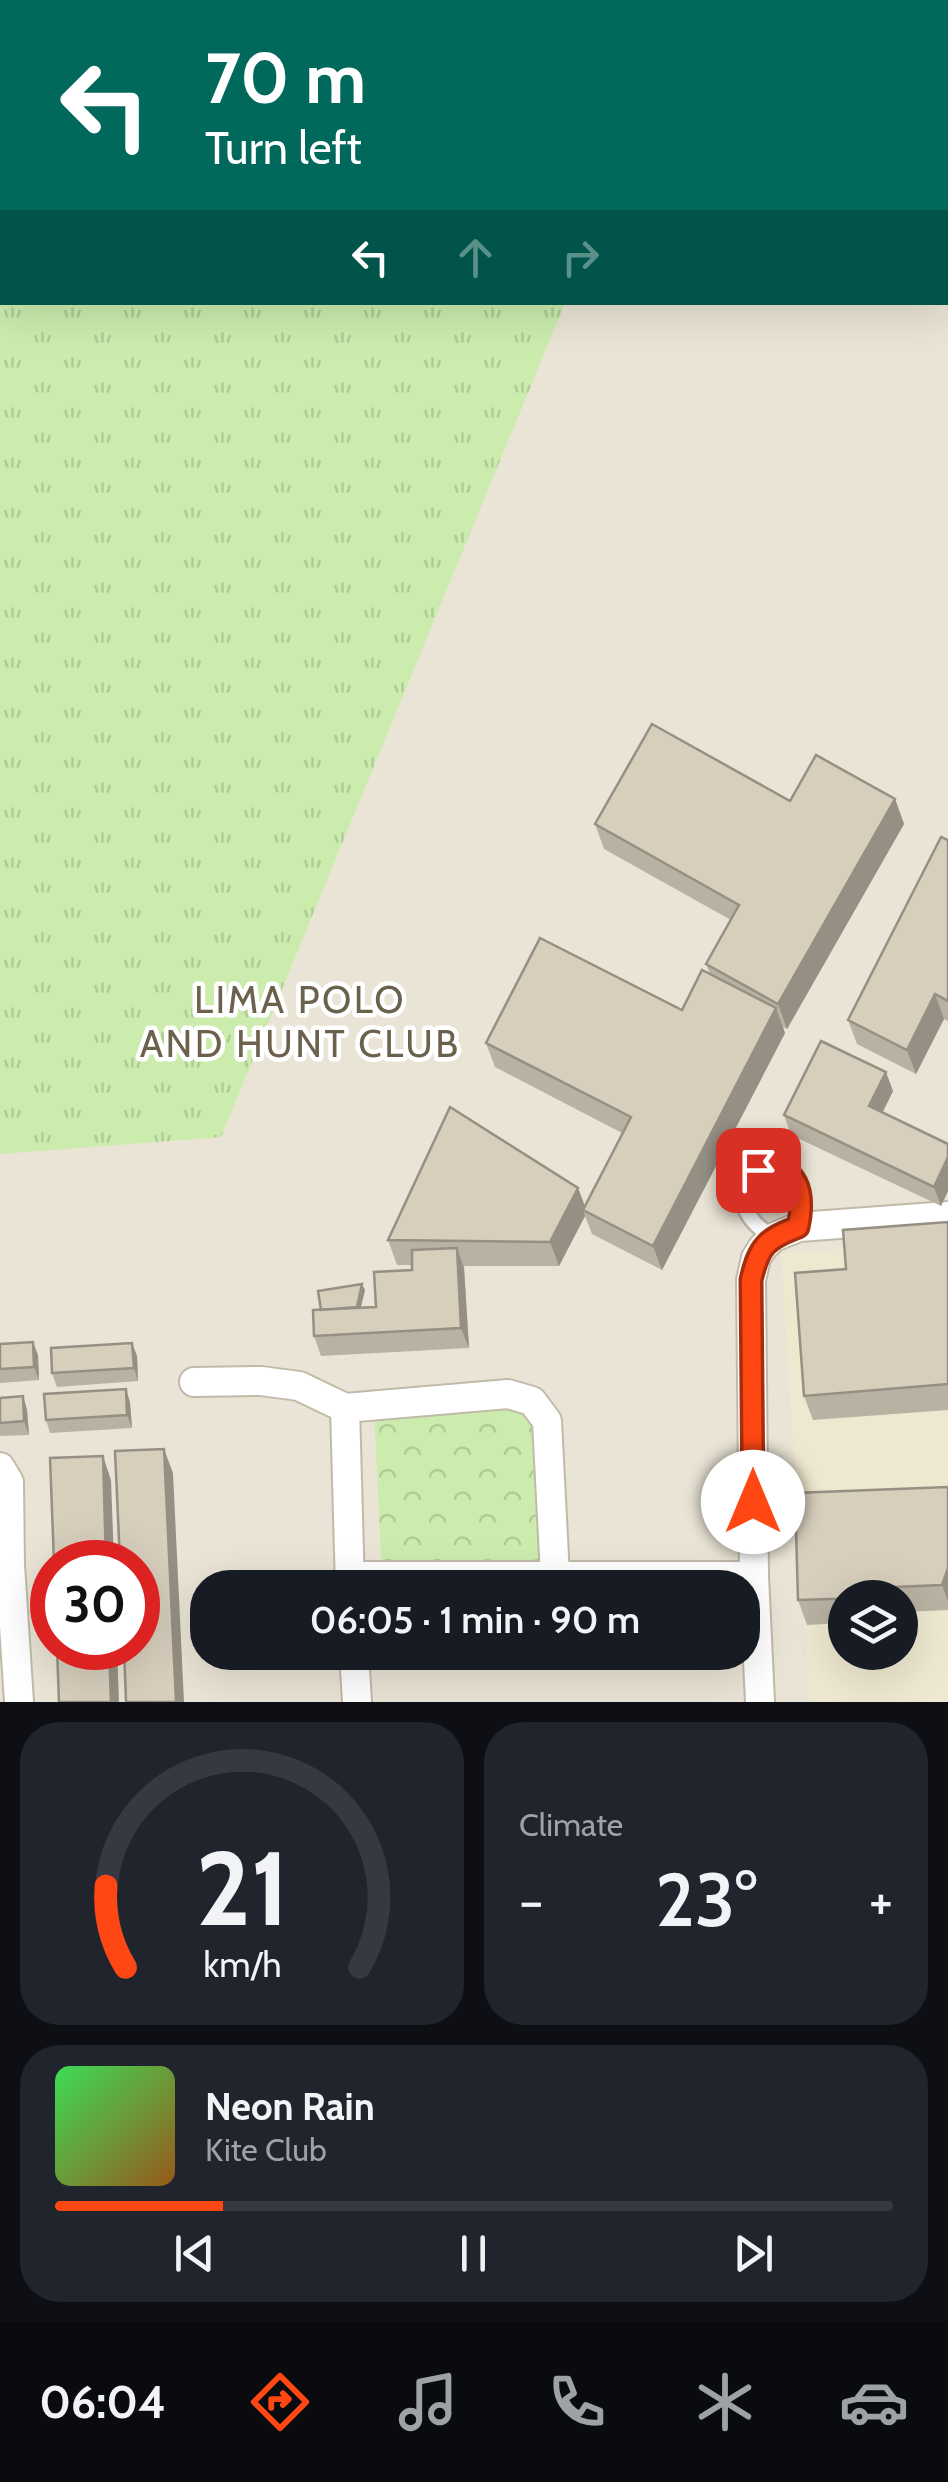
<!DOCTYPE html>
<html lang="en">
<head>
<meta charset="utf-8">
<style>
  body { margin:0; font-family:Cabin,sans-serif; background:#20242c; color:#f1f3f6; height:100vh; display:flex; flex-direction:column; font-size:38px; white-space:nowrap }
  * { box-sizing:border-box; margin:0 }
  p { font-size:32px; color:#9ea1a6 }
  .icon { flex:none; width:55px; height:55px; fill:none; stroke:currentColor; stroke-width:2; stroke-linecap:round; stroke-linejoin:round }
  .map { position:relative; height:1702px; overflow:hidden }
  .details { display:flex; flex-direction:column; gap:20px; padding:20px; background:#0d0f14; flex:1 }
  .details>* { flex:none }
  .top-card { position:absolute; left:0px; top:0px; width:950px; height:305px; box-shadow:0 10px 40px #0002; background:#00695c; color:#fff; overflow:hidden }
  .buttons { position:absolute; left:828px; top:1580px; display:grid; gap:20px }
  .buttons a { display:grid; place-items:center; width:90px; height:90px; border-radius:50%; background:#171b24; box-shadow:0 10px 40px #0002; font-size:50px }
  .speed { position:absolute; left:30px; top:1540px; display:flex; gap:20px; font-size:50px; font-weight:700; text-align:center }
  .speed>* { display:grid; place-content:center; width:130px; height:130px; border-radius:50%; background:#171b24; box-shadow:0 10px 40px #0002; line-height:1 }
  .speed .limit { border:15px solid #d22; background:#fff; color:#111 }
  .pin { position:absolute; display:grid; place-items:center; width:85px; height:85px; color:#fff; margin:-42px; border-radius:20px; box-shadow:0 5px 15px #0006 }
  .me { position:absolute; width:110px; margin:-55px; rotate:0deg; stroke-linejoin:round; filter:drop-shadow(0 0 8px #0008) }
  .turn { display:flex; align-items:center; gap:35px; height:210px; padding:0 40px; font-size:45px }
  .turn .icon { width:130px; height:130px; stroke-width:2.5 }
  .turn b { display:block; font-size:70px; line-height:85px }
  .lanes { display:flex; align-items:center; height:95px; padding:0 40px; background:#0003; justify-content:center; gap:50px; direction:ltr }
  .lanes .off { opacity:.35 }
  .big { font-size:75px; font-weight:600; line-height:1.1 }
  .details .tile { flex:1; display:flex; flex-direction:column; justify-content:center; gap:15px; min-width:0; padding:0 35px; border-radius:40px; background:#20242c }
  .details .dial { align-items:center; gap:0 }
  .dial svg { height:260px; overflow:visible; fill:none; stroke:#363941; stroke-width:7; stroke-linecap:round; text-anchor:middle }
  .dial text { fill:#f1f3f6; stroke:none }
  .song { display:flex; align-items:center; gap:30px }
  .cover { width:120px; height:120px; border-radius:15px; background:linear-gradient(135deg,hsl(130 70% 55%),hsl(30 70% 35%)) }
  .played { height:10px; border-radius:5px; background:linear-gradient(90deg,#ff4714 20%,#363941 20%) }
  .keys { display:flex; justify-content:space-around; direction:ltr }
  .heat { display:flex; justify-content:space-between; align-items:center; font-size:55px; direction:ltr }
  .details .tiles { flex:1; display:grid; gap:20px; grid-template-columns:1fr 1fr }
  .tile:last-child { grid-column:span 2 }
  .trip { position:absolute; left:190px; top:1570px; width:570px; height:100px; border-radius:40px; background:#171b24; box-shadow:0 10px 40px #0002; font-weight:600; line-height:100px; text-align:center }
  .tab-bar { display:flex; height:160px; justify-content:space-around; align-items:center; background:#090b0e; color:#9ea1a6 }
  .tab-bar .icon { width:70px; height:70px }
  .tab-bar .selected { color:#ff4714 }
  .tab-bar b { font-size:45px; color:#f1f3f6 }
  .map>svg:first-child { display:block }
  .residential { fill:#e9e4d5; fill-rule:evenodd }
  .education { fill:#efe8d0; fill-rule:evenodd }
  .grass { fill:url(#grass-tufts) }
  .park { fill:url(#park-crowns) }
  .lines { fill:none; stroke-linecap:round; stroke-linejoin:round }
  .lane-casing { stroke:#c1baa9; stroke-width:19 }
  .street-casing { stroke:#c1baa9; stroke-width:32 }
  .primary-casing { stroke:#edcb5d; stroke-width:50 }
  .lane { stroke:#fff; stroke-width:14 }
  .street { stroke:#fff; stroke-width:28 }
  .primary { stroke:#ffe896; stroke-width:45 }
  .wall { fill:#b9b1a2 }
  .shaded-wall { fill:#969084 }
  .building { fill:#d7cebc; stroke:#969084; stroke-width:2.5 }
  .route-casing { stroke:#a62e0d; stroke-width:25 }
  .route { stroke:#ff4714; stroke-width:18 }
  .labels { text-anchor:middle; stroke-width:9; stroke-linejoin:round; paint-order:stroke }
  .neighbourhood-label { font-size:38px; letter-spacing:2.5px; fill:#6c614c; stroke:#fff }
</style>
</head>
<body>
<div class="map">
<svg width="948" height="1702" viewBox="0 0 948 1702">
  <defs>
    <pattern id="grass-tufts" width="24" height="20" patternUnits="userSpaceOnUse" patternTransform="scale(2.5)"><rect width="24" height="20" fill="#cbecad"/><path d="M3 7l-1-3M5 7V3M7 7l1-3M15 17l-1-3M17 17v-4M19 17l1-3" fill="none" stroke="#b0cc95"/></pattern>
    <pattern id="park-crowns" width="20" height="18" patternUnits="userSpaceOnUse" patternTransform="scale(2.5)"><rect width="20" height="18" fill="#cbecad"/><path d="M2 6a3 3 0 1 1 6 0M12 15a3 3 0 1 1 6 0" fill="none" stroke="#b0cc95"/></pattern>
  </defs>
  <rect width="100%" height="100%" fill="#f5f2e7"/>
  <path class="residential" d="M 0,0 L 948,0 L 948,1702 L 0,1702 ZM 2,2 L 948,2 L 948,302 L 2,302 ZM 52,1562 L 138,1562 L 138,1648 L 52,1648 ZM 208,1588 L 742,1588 L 742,1652 L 208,1652 ZM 845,1598 L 900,1598 L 900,1652 L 845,1652 Z"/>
  <path class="education" d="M 948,1242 L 948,1702 L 809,1702 L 781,1253 ZM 845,1598 L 900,1598 L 900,1652 L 845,1652 Z"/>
  <path class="grass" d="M 0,0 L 689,0 L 688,2 L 2,2 L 2,302 L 565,303 L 221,1137 L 0,1154 Z"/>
  <path class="park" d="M 534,1403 L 542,1567 L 382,1575 L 374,1411 Z"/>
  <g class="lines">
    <g class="lane-casing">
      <path id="lane" d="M 774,1237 C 747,1224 729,1192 757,1170 C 799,1161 805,1194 799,1227"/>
    </g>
    <g class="street-casing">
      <path id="street" d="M 194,1382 L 261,1381 L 299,1386 L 345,1408 L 508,1394 L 532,1401 L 547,1421 L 555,1576
        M 345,1408 L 350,1588
        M 0,1467 L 9,1482 L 10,1565 L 19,1702
        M 349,1576 L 754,1576
        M 354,1652 L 357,1702
        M 760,1702 L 754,1576 L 751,1280 L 756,1258 L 763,1247 L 774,1237 L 799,1227 L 948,1216"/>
    </g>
    <g class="primary-casing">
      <path id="primary" d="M 939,0 L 943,2"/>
    </g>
    <use href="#lane" class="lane"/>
    <use href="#street" class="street"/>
    <use href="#primary" class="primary"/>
  </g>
  <path class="wall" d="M 895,799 L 904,824 L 787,1029 L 783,1027 L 785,1033 L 662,1270 L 592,1234 L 585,1216 L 559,1266 L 464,1266 L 469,1348 L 321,1356 L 314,1336 L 362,1284 L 365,1290 L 361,1308 L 376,1307 L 412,1270 L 412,1265 L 397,1265 L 388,1240 L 578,1188 L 585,1206 L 622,1133 L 495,1067 L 486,1043 L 682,1010 L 710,974 L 706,964 L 731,920 L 604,849 L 595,824 L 790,801 Z
    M 948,840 L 948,1021 L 944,1019 L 916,1074 L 857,1044 L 848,1020 Z
    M 893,1091 L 883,1112 L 948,1144 L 948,1191 L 941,1206 L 791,1135 L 784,1115 Z
    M 948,1222 L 948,1410 L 813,1420 L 804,1396 L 846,1269 Z
    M 132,1343 L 137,1356 L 138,1381 L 57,1387 L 52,1373 Z
    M 0,1344 L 38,1355 L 39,1380 L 0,1383 Z
    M 126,1389 L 130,1403 L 132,1428 L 50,1433 L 46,1420 Z
    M 23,1396 L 27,1410 L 29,1435 L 0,1436 L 0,1398 Z
    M 948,1487 L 948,1610 L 904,1612 L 904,1621 L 900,1621 L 900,1598 L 845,1598 L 845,1623 L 807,1625 L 798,1600 Z"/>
  <path class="shaded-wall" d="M 895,799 L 904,824 L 787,1029 L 778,1004 Z
    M 935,994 L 944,1019 L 916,1074 L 907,1050 Z
    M 776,1008 L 785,1033 L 662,1270 L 653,1246 Z
    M 886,1072 L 893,1091 L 876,1125 L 869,1106 Z
    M 948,1157 L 948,1191 L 941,1206 L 934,1187 Z
    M 578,1188 L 587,1212 L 583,1210 L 585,1216 L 559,1266 L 550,1242 Z
    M 457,1248 L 464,1268 L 469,1348 L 461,1328 Z
    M 362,1284 L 365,1290 L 359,1314 L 357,1307 Z
    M 33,1342 L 38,1355 L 39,1380 L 34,1367 Z
    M 132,1343 L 137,1356 L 138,1381 L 134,1368 Z
    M 126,1389 L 130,1403 L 132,1428 L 127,1415 Z
    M 23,1396 L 27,1410 L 29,1435 L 24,1421 Z
    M 164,1449 L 173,1473 L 184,1702 L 176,1702 Z
    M 103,1456 L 111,1480 L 114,1562 L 106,1562 Z
    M 948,1568 L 948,1601 L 942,1585 Z
    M 900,1601 L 904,1612 L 904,1621 L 900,1609 Z
    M 109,1648 L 117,1648 L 119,1702 L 111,1702 Z"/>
  <path class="building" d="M 652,724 L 790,801 L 816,755 L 895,799 L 778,1004 L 706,964 L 739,905 L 595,824 Z
    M 941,837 L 948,840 L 948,1001 L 935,994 L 907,1050 L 848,1020 Z
    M 540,938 L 682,1010 L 702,970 L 776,1008 L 653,1246 L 583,1210 L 631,1117 L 486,1043 Z
    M 821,1041 L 886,1072 L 869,1106 L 948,1144 L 948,1157 L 934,1187 L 784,1115 Z
    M 450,1107 L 578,1188 L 550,1242 L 388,1240 Z
    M 948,1222 L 948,1384 L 804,1396 L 795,1273 L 846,1269 L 843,1230 Z
    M 457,1248 L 461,1328 L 314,1336 L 313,1310 L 376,1307 L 374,1272 L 412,1270 L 412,1250 Z
    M 362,1284 L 357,1307 L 321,1310 L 318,1291 Z
    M 33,1342 L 34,1367 L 0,1369 L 0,1344 Z
    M 132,1343 L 134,1368 L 52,1373 L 51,1348 Z
    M 126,1389 L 127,1415 L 46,1420 L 44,1394 Z
    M 23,1396 L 24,1421 L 0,1423 L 0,1398 Z
    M 164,1449 L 176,1702 L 126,1702 L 124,1648 L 138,1648 L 138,1562 L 120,1562 L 115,1451 Z
    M 103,1456 L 106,1562 L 54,1562 L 50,1458 Z
    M 948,1487 L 948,1568 L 942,1585 L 895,1587 L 895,1597 L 798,1600 L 795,1493 Z
    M 57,1648 L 109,1648 L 111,1702 L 59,1702 Z"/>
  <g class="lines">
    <g class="route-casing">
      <path id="route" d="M 753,1502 L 751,1280 C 759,1246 766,1239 798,1227 C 805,1194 799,1161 758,1170"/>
    </g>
    <use href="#route" class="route"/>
  </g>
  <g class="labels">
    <g class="neighbourhood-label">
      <text x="300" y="1013">LIMA POLO<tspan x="300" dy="44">AND HUNT CLUB</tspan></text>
    </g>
  </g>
</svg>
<div class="buttons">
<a><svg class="icon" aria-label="layers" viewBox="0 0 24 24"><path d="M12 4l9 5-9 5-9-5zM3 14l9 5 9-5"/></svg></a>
</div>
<div class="speed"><div class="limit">30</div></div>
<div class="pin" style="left:758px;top:1170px;background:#d93025"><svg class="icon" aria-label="arrive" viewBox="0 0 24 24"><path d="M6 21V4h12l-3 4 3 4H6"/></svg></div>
<svg class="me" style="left:753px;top:1502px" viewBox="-20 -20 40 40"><circle r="19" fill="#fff"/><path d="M0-13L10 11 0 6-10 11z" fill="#ff4714"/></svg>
<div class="trip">06:05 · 1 min · 90 m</div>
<div class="top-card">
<div class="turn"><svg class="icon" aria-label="left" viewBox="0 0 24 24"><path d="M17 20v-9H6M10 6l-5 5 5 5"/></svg><div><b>70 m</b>Turn left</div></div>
<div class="lanes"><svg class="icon" aria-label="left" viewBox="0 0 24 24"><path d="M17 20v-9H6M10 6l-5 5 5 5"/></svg><svg class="icon off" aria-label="ahead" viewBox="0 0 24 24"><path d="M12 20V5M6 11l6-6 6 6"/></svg><svg class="icon off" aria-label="right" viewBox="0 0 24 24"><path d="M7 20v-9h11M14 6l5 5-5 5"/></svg></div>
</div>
</div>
<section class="details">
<div class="tiles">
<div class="tile dial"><svg viewBox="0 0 100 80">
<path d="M14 69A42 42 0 1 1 86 69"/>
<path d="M14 69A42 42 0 0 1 8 44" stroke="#ff4714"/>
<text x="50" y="56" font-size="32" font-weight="700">21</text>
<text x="50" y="72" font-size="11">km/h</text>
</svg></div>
<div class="tile"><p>Climate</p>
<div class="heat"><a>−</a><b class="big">23°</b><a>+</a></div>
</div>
<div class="tile">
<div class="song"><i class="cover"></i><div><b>Neon Rain</b><p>Kite Club</p></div></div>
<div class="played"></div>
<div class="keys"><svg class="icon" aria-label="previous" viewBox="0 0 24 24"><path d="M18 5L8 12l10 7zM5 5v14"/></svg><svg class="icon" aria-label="pause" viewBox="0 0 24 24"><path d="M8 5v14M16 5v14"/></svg><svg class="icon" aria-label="next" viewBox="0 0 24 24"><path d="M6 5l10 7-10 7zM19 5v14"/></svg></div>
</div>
</div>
</section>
<nav class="tab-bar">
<b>06:04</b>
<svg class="icon selected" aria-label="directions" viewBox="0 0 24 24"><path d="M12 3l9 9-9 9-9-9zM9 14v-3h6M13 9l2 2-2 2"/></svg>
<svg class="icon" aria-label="music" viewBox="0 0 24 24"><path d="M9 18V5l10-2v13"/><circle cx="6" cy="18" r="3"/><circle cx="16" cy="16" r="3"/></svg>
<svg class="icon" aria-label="phone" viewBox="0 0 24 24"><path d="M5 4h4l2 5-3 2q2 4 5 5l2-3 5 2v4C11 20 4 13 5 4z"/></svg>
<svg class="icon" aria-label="climate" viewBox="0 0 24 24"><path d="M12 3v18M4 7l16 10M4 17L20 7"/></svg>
<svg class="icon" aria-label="car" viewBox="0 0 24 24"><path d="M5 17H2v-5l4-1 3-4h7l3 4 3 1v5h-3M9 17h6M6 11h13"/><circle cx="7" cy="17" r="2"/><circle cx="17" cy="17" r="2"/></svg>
</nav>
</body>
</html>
